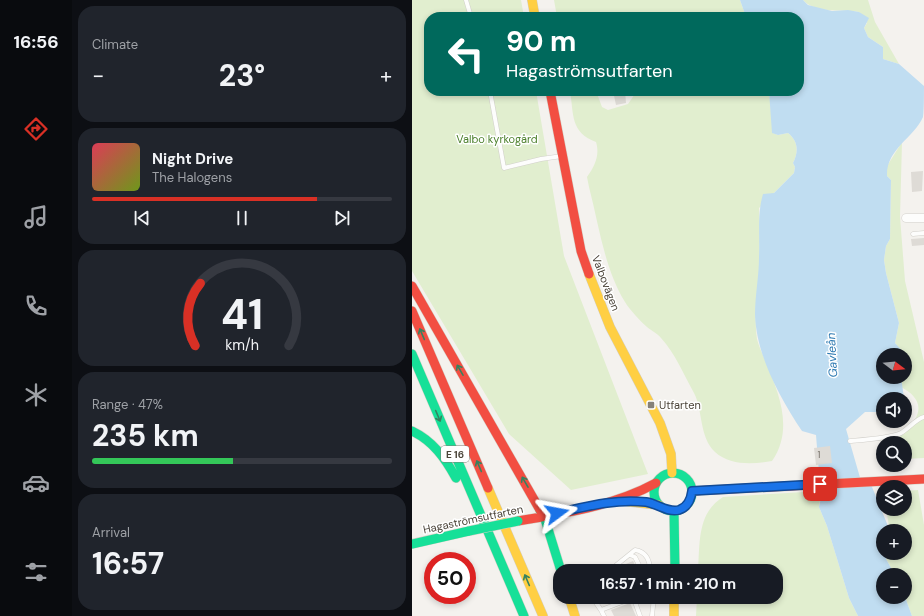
<!DOCTYPE html>
<html lang="en">
<head>
<meta charset="utf-8">
<style>
  body { margin:0; font-family:"DM Sans",sans-serif; background:#20242c; color:#f1f3f6; height:100vh; display:flex; flex-direction:column; font-size:15px; white-space:nowrap }
  * { box-sizing:border-box; margin:0 }
  p { font-size:13px; color:#9ea1a6 }
  .icon { flex:none; width:22px; height:22px; fill:none; stroke:currentColor; stroke-width:2; stroke-linecap:round; stroke-linejoin:round }
  .map { position:relative; flex:1; overflow:hidden }
  .side { display:flex; flex-direction:column; gap:6px; padding:6px; background:#0d0f14; width:340px }
  .side>* { flex:none }
  .guide { position:absolute; left:12px; top:12px; width:380px; height:84px; border-radius:16px; box-shadow:0 2px 6px #0003; background:#00695c; color:#fff; overflow:hidden }
  .needle { width:26px; rotate:106deg }
  .fabs { position:absolute; left:464px; top:348px; display:grid; gap:8px }
  .fabs a { display:grid; place-items:center; width:36px; height:36px; border-radius:50%; background:#171b24; box-shadow:0 2px 6px #0003; font-size:20px }
  .speed { position:absolute; left:12px; top:552px; display:flex; gap:8px; font-size:20px; font-weight:700; text-align:center }
  .speed>* { display:grid; place-content:center; width:52px; height:52px; border-radius:50%; background:#171b24; box-shadow:0 2px 6px #0003; line-height:1 }
  .speed .limit { border:6px solid #d22; background:#fff; color:#111 }
  .pin { position:absolute; display:grid; place-items:center; width:34px; height:34px; color:#fff; margin:-17px; border-radius:8px; box-shadow:0 2px 6px #0006 }
  .me { position:absolute; width:44px; margin:-22px; rotate:77deg; stroke-linejoin:round; filter:drop-shadow(0 0 3px #0008) }
  .turn { display:flex; align-items:center; gap:14px; height:84px; padding:0 16px; font-size:18px }
  .turn .icon { width:52px; height:52px; stroke-width:2.5 }
  .turn b { display:block; font-size:28px; line-height:34px }
  .big { font-size:30px; font-weight:700; line-height:1.1 }
  .side .tile { flex:1; display:flex; flex-direction:column; justify-content:center; gap:6px; min-width:0; padding:0 14px; border-radius:16px; background:#20242c }
  .side .dial { align-items:center; gap:0 }
  .dial svg { height:104px; overflow:visible; fill:none; stroke:#363941; stroke-width:7; stroke-linecap:round; text-anchor:middle }
  .dial text { fill:#f1f3f6; stroke:none }
  .song { display:flex; align-items:center; gap:12px }
  .cover { width:48px; height:48px; border-radius:6px; background:linear-gradient(135deg,hsl(350 70% 55%),hsl(80 70% 35%)) }
  .played { height:4px; border-radius:2px; background:linear-gradient(90deg,#d93025 75%,#363941 75%) }
  .keys { display:flex; justify-content:space-around; direction:ltr }
  .heat { display:flex; justify-content:space-between; align-items:center; font-size:22px; direction:ltr }
  .charge { height:6px; border-radius:3px; background:linear-gradient(90deg,#34c759 47%,#363941 0) }
  .trip { position:absolute; left:141px; top:564px; width:230px; height:40px; border-radius:16px; background:#171b24; box-shadow:0 2px 6px #0003; font-weight:700; line-height:40px; text-align:center }
  main { display:flex; flex:1; min-height:0 }
  .menu { display:flex; flex-direction:column; width:72px; justify-content:space-around; align-items:center; background:#090b0e; color:#9ea1a6 }
  .menu .icon { width:28px; height:28px }
  .menu .on { color:#d93025 }
  .menu b { font-size:18px; color:#f1f3f6 }
  .map>svg:first-child { display:block }
  .green { fill:#e1eecf }
  .water { fill:#c0ddf1 }
  .building { fill:#dedbd6 }
  .lines { fill:none; stroke-linecap:round; stroke-linejoin:round }
  .lane-casing { stroke:#d2d0cb; stroke-width:5 }
  .street-casing { stroke:#d2d0cb; stroke-width:9 }
  .fast-casing { stroke:#d3cfc5; stroke-width:10 }
  .slow-casing { stroke:#d3cfc5; stroke-width:10 }
  .jam-casing { stroke:#d3cfc5; stroke-width:10 }
  .lane { stroke:#fdfdfc; stroke-width:4 }
  .street { stroke:#fdfdfc; stroke-width:8 }
  .fast { stroke:#16e098; stroke-width:9 }
  .slow { stroke:#ffcf43; stroke-width:9 }
  .jam { stroke:#f24e42; stroke-width:9 }
  .fast-bridge-casing { stroke:#d3cfc5; stroke-width:10; stroke-linecap:butt }
  .fast-bridge { stroke:#16e098; stroke-width:9 }
  .oneway { stroke:#36825f }
  .route-casing { stroke:#114b97; stroke-width:10 }
  .route { stroke:#1a73e8; stroke-width:7 }
  .poi-dot { fill:#868178; stroke:#fff; stroke-width:1.5 }
  .labels { text-anchor:middle; stroke-width:3; stroke-linejoin:round; paint-order:stroke }
  .number-label { font-size:9px; fill:#706a61 }
  .shield { fill:#fff; stroke:#817c74; stroke-width:1 }
  .shield-label { font-size:10px; font-weight:bold; fill:#4b4439 }
  .park-label { font-size:11px; fill:#4a7f2a; stroke:#fff }
  .street-label { font-size:11px; fill:#4b4439; stroke:#fff }
  .poi-label { font-size:11px; fill:#4b4439; stroke:#fff; text-anchor:start }
  .water-label { font-size:12px; font-style:italic; fill:#2e7ab2; stroke:#fff }
</style>
</head>
<body>
<main>
<nav class="menu">
<b>16:56</b>
<svg class="icon on" aria-label="directions" viewBox="0 0 24 24"><path d="M12 3l9 9-9 9-9-9zM9 14v-3h6M13 9l2 2-2 2"/></svg>
<svg class="icon" aria-label="music" viewBox="0 0 24 24"><path d="M9 18V5l10-2v13"/><circle cx="6" cy="18" r="3"/><circle cx="16" cy="16" r="3"/></svg>
<svg class="icon" aria-label="phone" viewBox="0 0 24 24"><path d="M5 4h4l2 5-3 2q2 4 5 5l2-3 5 2v4C11 20 4 13 5 4z"/></svg>
<svg class="icon" aria-label="climate" viewBox="0 0 24 24"><path d="M12 3v18M4 7l16 10M4 17L20 7"/></svg>
<svg class="icon" aria-label="car" viewBox="0 0 24 24"><path d="M5 17H2v-5l4-1 3-4h7l3 4 3 1v5h-3M9 17h6M6 11h13"/><circle cx="7" cy="17" r="2"/><circle cx="17" cy="17" r="2"/></svg>
<svg class="icon" aria-label="filters" viewBox="0 0 24 24"><path d="M4 7h16M4 17h16"/><circle cx="9" cy="7" r="2"/><circle cx="15" cy="17" r="2"/></svg>
</nav>
<section class="side">
<div class="tile"><p>Climate</p>
<div class="heat"><a>−</a><b class="big">23°</b><a>+</a></div>
</div>
<div class="tile">
<div class="song"><i class="cover"></i><div><b>Night Drive</b><p>The Halogens</p></div></div>
<div class="played"></div>
<div class="keys"><svg class="icon" aria-label="previous" viewBox="0 0 24 24"><path d="M18 5L8 12l10 7zM5 5v14"/></svg><svg class="icon" aria-label="pause" viewBox="0 0 24 24"><path d="M8 5v14M16 5v14"/></svg><svg class="icon" aria-label="next" viewBox="0 0 24 24"><path d="M6 5l10 7-10 7zM19 5v14"/></svg></div>
</div>
<div class="tile dial"><svg viewBox="0 0 100 80">
<path d="M14 69A42 42 0 1 1 86 69"/>
<path d="M14 69A42 42 0 0 1 18 21" stroke="#d93025"/>
<text x="50" y="56" font-size="32" font-weight="700">41</text>
<text x="50" y="72" font-size="11">km/h</text>
</svg></div>
<div class="tile"><p>Range · 47%</p><b class="big">235 km</b><div class="charge"></div></div>
<div class="tile"><p>Arrival</p><b class="big">16:57</b></div>
</section>
<div class="map">
<svg width="512" height="616" viewBox="0 0 512 616">
  <rect width="100%" height="100%" fill="#f4f2ee"/>
  <path class="green" d="M 0,0 L 109,0 L 112,17 L 17,17 L 17,91 L 124,91 L 152,256 L 236,474 L 159,490 L 97,434 L 0,271 Z
    M 142,0 L 328,0 L 334,17 L 193,17 L 183,12 L 176,17 L 145,17 Z
    M 391,0 L 456,0 L 463,22 L 487,64 L 471,59 L 471,47 L 456,37 L 452,28 L 455,23 L 447,12 C 429,9 404,14 391,0 Z
    M 158,91 L 184,91 L 190,107 L 196,110 L 216,104 L 225,91 L 357,91 L 361,133 L 366,135 L 376,133 C 386,141 387,151 381,163 L 383,167 L 382,173 L 347,208 C 348,230 348,252 347,275 C 345,296 342,318 345,339 C 347,347 351,355 354,362 C 367,394 382,429 360,461 C 342,464 318,466 303,452 C 287,437 291,410 282,393 C 272,375 263,353 249,338 C 245,333 240,331 235,327 C 228,321 218,310 213,302 C 192,268 187,225 177,187 L 175,177 C 183,166 188,155 184,142 C 158,132 162,115 158,91 Z
    M 490,142 L 488,217 L 493,281 L 512,362 L 512,458 L 493,459 L 493,443 L 485,443 L 489,430 C 495,428 498,425 502,421 C 512,406 504,395 489,387 L 489,377 L 493,377 L 493,355 L 483,343 L 487,323 L 474,273 L 472,260 L 474,246 L 478,239 L 479,180 L 475,176 L 475,166 Z
    M 506,490 L 512,525 L 512,616 L 500,616 L 493,597 L 493,575 L 483,575 L 474,559 L 475,553 L 493,553 L 493,531 L 478,531 L 474,509 L 493,509 L 493,491 Z
    M 409,491 L 407,507 L 415,526 L 437,598 L 446,616 L 284,616 L 285,597 L 364,597 L 364,571 L 286,571 C 288,543 285,513 311,497 Z"/>
  <path class="water" d="M 328,0 L 391,0 L 396,5 L 420,11 L 436,10 L 447,12 L 457,18 L 452,28 L 456,37 L 471,47 L 471,59 L 487,64 L 512,86 C 512,92 512,113 511,117 C 502,138 474,149 475,176 L 479,180 L 478,239 L 474,246 L 472,260 L 474,273 L 487,323 L 483,343 L 492,353 L 491,355 L 471,355 L 471,377 L 489,377 L 492,398 L 471,399 L 471,412 L 453,412 L 434,429 L 449,481 L 458,482 L 478,531 L 471,531 L 471,553 L 475,553 L 474,559 L 483,575 L 471,575 L 471,597 L 493,597 L 500,616 L 446,616 L 437,598 L 415,526 L 407,507 L 409,498 L 404,435 L 390,431 C 368,398 344,355 343,314 C 343,295 347,276 347,257 C 348,236 345,214 351,194 L 362,193 L 382,173 L 383,167 L 381,163 C 387,151 386,141 376,133 L 366,135 L 360,133 L 357,91 L 387,91 L 387,17 L 334,17 Z"/>
  <path class="building" d="M 201,91 L 213,91 L 214,103 L 204,105 Z
    M 511,171 L 510,191 L 500,192 L 499,172 Z
    M 512,238 L 512,245 L 500,246 L 499,239 Z
    M 418,446 L 420,463 L 404,465 L 402,448 Z
    M 221,561 L 226,571 L 211,571 L 209,566 Z
    M 218,603 L 224,616 L 202,616 L 199,610 Z"/>
  <g class="lines">
    <g class="lane-casing">
      <path id="lane" d="M 54,0 L 59,17
        M 78,91 L 92,168 L 129,159 L 150,156
        M 501,234 L 512,233
        M 438,441 C 450,440 480,438 489,433 C 496,429 504,419 512,417
        M 218,555 L 223,557 L 230,571
        M 193,571 L 202,567 L 223,550 C 235,552 237,560 239,571
        M 180,597 L 189,610
        M 192,616 L 189,610 L 218,599 L 223,602 L 228,616
        M 240,616 L 242,597"/>
    </g>
    <g class="street-casing">
      <path id="street" d="M 494,218 L 512,218"/>
    </g>
    <g class="fast-casing">
      <path id="fast" d="M 0,354 L 112,616
        M 0,431 C 21,441 33,458 44,478
        M242 492a19 19 0 1 1 38 0a19 19 0 1 1-38 0Z
        M 128,510 L 132,516 L 149,571
        M 262,511 L 263,571
        M 0,544 L 57,531"/>
    </g>
    <g class="slow-casing">
      <path id="slow" d="M 120,0 L 123,17
        M 177,274 L 198,327 L 248,423 L 259,454 L 260,473
        M 76,488 L 131,616
        M 210,501 L 247,505
        M 157,597 L 163,616
        M 262,597 L 262,616"/>
    </g>
    <g class="jam-casing">
      <path id="jam" d="M 138,91 L 169,251 L 177,274
        M 0,286 L 128,510
        M 0,311 L 76,488
        M 280,491 L 512,479
        M 106,521 C 153,513 202,506 244,483"/>
    </g>
    <use href="#lane" class="lane"/>
    <use href="#street" class="street"/>
    <use href="#fast" class="fast"/>
    <use href="#slow" class="slow"/>
    <use href="#jam" class="jam"/>
    <g class="fast-bridge-casing">
      <path id="fast-bridge" d="M 57,531 L 106,521"/>
    </g>
    <use href="#fast-bridge" class="fast-bridge"/>
  </g>
  <defs><path id="oneway-shaft" d="M-6 0H5M1.5-3L5.5 0L1.5 3" fill="none" stroke-width="1.6" stroke-linecap="round" stroke-linejoin="round"/></defs>
  <g class="oneway">
    <use href="#oneway-shaft" transform="translate(10 334) rotate(-113)"/>
    <use href="#oneway-shaft" transform="translate(48 370) rotate(-120)"/>
    <use href="#oneway-shaft" transform="translate(26 416) rotate(67)"/>
    <use href="#oneway-shaft" transform="translate(67 466) rotate(-113)"/>
    <use href="#oneway-shaft" transform="translate(113 482) rotate(-120)"/>
    <use href="#oneway-shaft" transform="translate(115 580) rotate(-113)"/>
  </g>
  <g class="lines">
    <g class="route-casing">
      <path id="route" d="M 145,513 C 177,506 201,499 234,502 C 246,504 256,513 267,510 C 276,507 279,499 280,491 L 408,484"/>
    </g>
    <use href="#route" class="route"/>
  </g>
  <rect class="poi-dot" x="235" y="401" width="8" height="8" rx="2"/>
  <g class="labels">
    <g class="number-label">
      <text x="407" y="458">1</text>
    </g>
    <rect class="shield" x="29" y="446" width="28" height="16" rx="3"/>
    <g class="shield-label">
      <text x="43" y="458">E 16</text>
    </g>
    <g class="park-label">
      <text x="85" y="143">Valbo kyrkogård</text>
    </g>
    <g class="street-label">
      <text transform="translate(194 283) rotate(69)" y="4">Valbovägen</text>
      <text transform="translate(61 519) rotate(-12)" y="4">Hagaströmsutfarten</text>
    </g>
    <g class="poi-label">
      <text x="247" y="409">Utfarten</text>
    </g>
    <g class="water-label">
      <text transform="translate(420 355) rotate(-93)" y="4">Gavleån</text>
    </g>
  </g>
</svg>
<div class="fabs">
<a><svg class="needle" viewBox="-14 -14 28 28"><path d="M0-13l5 13h-10z" fill="#e53935"/><path d="M0 13l5-13h-10z" fill="#9ea1a6"/></svg></a>
<a><svg class="icon" aria-label="sound" viewBox="0 0 24 24"><path d="M4 9h4l5-4v14l-5-4H4zM17 9q2 3 0 6"/></svg></a>
<a><svg class="icon" aria-label="search" viewBox="0 0 24 24"><circle cx="10" cy="10" r="6"/><path d="M15 15l6 6"/></svg></a>
<a><svg class="icon" aria-label="layers" viewBox="0 0 24 24"><path d="M12 4l9 5-9 5-9-5zM3 14l9 5 9-5"/></svg></a>
<a>+</a>
<a>−</a>
</div>
<div class="speed"><div class="limit">50</div></div>
<div class="pin" style="left:408px;top:484px;background:#d93025"><svg class="icon" aria-label="arrive" viewBox="0 0 24 24"><path d="M6 21V4h12l-3 4 3 4H6"/></svg></div>
<svg class="me" style="left:145px;top:513px" viewBox="-20 -20 40 40"><path d="M0-17L14 15 0 8-14 15z" fill="#1a73e8" stroke="#fff" stroke-width="4"/></svg>
<div class="trip">16:57 · 1 min · 210 m</div>
<div class="guide">
<div class="turn"><svg class="icon" aria-label="left" viewBox="0 0 24 24"><path d="M17 20v-9H6M10 6l-5 5 5 5"/></svg><div><b>90 m</b>Hagaströmsutfarten</div></div>
</div>
</div>
</main>
</body>
</html>
